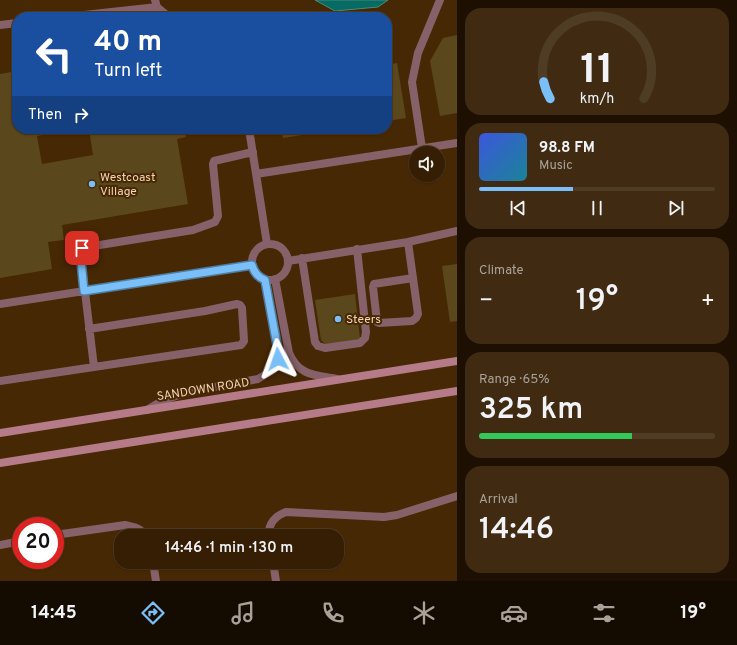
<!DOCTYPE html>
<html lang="en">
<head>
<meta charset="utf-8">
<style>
  body { margin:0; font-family:Overpass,sans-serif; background:#402b12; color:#f1f3f6; height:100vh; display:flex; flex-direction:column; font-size:15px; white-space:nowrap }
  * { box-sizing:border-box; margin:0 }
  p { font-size:13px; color:#aaa29a }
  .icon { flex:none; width:22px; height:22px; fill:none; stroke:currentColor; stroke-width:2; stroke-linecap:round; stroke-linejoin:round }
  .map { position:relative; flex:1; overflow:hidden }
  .side { display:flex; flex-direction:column; gap:8px; padding:8px; background:#1d1002; width:280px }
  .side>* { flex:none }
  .top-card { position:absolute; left:12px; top:12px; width:380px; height:122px; border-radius:16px; box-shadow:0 1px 3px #0004,0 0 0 1px #4f3c25; background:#1a4fa0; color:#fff; overflow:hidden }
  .controls { position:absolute; left:409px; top:146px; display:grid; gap:8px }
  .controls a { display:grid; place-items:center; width:36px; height:36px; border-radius:50%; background:#351e03; box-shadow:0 1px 3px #0004,0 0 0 1px #4f3c25; font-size:20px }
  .speed { position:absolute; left:12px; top:517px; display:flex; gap:8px; font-size:20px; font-weight:700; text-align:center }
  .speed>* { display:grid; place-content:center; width:52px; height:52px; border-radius:50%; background:#351e03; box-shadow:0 1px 3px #0004,0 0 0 1px #4f3c25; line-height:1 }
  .speed .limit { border:6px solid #d22; background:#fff; color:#111 }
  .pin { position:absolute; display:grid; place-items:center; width:34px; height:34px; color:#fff; margin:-17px; border-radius:8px; box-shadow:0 2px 6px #0006 }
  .me { position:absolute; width:44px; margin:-22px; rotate:356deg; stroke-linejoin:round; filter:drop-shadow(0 0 3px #0008) }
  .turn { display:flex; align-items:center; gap:14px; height:84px; padding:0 16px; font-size:18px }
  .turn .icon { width:52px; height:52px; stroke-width:2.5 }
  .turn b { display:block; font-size:28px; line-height:34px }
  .then { display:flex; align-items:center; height:38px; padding:0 16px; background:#0003; gap:8px; font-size:15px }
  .big { font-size:30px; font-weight:600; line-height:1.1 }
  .side .widget { flex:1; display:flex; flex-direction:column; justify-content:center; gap:6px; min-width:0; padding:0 14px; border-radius:16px; background:#402b12 }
  .side .dial { align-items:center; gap:0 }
  .dial svg { height:104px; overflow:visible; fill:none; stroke:#4f3c25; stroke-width:7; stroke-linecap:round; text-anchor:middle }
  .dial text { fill:#f1f3f6; stroke:none }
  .song { display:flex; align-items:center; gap:12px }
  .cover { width:48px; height:48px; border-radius:6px; background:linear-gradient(135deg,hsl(230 70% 55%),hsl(190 70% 35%)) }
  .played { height:4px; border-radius:2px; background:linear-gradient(90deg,#7abff8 40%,#4f3c25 40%) }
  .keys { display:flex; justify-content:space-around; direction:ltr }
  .heat { display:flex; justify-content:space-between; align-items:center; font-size:22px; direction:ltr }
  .charge { height:6px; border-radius:3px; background:linear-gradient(90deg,#34c759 65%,#4f3c25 0) }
  .trip { position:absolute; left:114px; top:529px; width:230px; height:40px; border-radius:16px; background:#351e03; box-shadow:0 1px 3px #0004,0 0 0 1px #4f3c25; font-weight:600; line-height:40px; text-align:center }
  .tab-bar { display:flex; height:64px; justify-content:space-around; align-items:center; background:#150c01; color:#aaa29a }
  .tab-bar .icon { width:28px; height:28px }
  .tab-bar .on { color:#7abff8 }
  .tab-bar b { font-size:18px; color:#f1f3f6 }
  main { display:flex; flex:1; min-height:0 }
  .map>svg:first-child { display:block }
  .water { fill:#066b62; stroke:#4d8a7b }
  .building { fill:#5b471c }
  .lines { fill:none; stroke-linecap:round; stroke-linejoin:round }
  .lane { stroke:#866169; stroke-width:8 }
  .street { stroke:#866169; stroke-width:8 }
  .secondary { stroke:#b57b88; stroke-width:8 }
  .route-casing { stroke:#4f7ca1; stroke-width:10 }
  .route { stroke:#7abff8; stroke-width:7 }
  .poi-dot { fill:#7abff8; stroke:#472804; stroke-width:1.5 }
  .labels { text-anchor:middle; stroke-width:4; stroke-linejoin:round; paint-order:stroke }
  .poi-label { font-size:12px; fill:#f4d4b5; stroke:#472804; text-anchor:start }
  .street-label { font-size:12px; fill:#f4d4b5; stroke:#472804 }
</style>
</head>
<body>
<main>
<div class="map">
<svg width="457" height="581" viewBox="0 0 457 581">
  <rect width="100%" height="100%" fill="#472804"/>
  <path class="water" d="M 315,0 L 388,0 L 378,7 L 335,11 Z"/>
  <path class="building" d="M 457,35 L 457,113 L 440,116 L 430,61 L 443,38 Z
    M 397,63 L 406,118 L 387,121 L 387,65 Z
    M 17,71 L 17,129 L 76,129 L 37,136 L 42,164 L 93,155 L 89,129 L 185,129 L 186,137 L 177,139 L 188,204 L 62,225 L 64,240 L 48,242 L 52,269 L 0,278 L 0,74 Z
    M 282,129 L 334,129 L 334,130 L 283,138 Z
    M 457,264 L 457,321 L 450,322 L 442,266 Z
    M 355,294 L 360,339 L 326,345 L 321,340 L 315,300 Z"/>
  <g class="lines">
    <path class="lane" d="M 155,0 L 157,7 L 169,17
      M 66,17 L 157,7
      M 0,25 L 17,23
      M 249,129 L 267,244
      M 422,148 L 412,82 L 418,53 L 440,0
      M 256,174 L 457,143
      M 408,242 L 418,314 L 416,318 L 412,321 L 379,323 L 377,322 L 373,287 L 374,284 L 413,278
      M252 262a18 18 0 1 1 36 0a18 18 0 1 1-36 0Z
      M 302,258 L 315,342 L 318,346 L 325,348 L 360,343 L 365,338 L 366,332 L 357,249
      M 288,261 L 408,242 L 457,231
      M 275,279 L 289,353 C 299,376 315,375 337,379
      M 0,304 L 252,265
      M 94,367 L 80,250 L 81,248 L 193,230 L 215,222 L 218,216 L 213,164 L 214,161 L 253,152
      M 0,381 L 241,345 L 244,341 L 242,308 L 240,305 L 237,304 L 205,311 L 89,329
      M 147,410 L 162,401 L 187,392 L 258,379 L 272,370 L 278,359 L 277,345 L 265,280"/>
    <path class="street" d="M 55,535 L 125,525 C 134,527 141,528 146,536
      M 269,536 C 268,524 275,516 286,512 L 384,517 L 397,515 L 457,496
      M 0,545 L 21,541
      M 153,562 L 156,581
      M 273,562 L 276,581"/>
    <path class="secondary" d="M 0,433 L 457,361
      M 0,463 L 457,391"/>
  </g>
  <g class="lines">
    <g class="route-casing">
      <path id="route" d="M 82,248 L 80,250 L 84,291 L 252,265 C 254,273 258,277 265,280 L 277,345 L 278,359"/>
    </g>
    <use href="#route" class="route"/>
  </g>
  <g class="poi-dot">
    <circle cx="92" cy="184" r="4"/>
    <circle cx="338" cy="319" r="4"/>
  </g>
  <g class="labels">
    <g class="poi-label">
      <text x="100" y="181">Westcoast<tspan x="100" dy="14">Village</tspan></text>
      <text x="346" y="323">Steers</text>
    </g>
    <g class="street-label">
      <text transform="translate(203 389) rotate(-9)" y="4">SANDOWN ROAD</text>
    </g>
  </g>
</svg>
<div class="controls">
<a><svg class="icon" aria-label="sound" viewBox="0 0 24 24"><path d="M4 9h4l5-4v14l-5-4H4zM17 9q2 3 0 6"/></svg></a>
</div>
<div class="speed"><div class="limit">20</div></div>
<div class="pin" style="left:82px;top:248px;background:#d93025"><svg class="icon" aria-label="arrive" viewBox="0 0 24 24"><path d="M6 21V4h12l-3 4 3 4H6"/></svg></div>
<svg class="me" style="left:278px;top:359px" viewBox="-20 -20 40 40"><path d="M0-17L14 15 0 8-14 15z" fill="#7abff8" stroke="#fff" stroke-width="4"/></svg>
<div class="trip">14:46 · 1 min · 130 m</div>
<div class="top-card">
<div class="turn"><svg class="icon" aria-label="left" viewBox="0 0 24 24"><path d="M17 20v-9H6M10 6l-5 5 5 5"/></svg><div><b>40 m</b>Turn left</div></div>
<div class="then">Then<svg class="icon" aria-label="right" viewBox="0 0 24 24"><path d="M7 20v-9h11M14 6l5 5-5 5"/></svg></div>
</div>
</div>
<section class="side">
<div class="widget dial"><svg viewBox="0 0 100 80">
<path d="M14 69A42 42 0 1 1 86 69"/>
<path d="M14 69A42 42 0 0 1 9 56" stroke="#7abff8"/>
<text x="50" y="56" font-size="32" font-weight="700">11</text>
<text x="50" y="72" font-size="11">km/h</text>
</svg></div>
<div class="widget">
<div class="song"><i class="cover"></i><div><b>98.8 FM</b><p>Music</p></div></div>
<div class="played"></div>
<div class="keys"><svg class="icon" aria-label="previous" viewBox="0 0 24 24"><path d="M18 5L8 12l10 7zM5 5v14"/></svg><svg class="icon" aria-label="pause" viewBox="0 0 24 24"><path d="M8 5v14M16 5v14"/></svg><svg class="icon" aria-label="next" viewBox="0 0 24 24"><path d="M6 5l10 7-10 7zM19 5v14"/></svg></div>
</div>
<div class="widget"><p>Climate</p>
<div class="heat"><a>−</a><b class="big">19°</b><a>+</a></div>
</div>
<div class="widget"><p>Range · 65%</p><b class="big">325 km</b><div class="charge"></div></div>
<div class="widget"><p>Arrival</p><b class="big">14:46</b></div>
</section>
</main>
<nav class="tab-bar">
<b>14:45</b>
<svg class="icon on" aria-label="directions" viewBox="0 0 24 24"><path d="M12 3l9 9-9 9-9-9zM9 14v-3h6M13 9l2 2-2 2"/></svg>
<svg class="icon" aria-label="music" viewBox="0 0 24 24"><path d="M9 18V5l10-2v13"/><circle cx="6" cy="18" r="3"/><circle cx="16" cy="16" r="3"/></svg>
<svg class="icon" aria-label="phone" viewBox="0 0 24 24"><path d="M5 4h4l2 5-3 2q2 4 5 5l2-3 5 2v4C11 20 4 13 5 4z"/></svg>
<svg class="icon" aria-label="climate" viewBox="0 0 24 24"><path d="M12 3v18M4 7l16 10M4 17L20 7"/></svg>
<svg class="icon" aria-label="car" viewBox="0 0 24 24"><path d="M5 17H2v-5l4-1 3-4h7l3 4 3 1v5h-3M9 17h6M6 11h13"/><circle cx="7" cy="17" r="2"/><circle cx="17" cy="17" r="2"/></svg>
<svg class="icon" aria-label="filters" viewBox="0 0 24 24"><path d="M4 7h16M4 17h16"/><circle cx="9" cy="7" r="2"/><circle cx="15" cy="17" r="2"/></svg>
<b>19°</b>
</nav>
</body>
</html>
